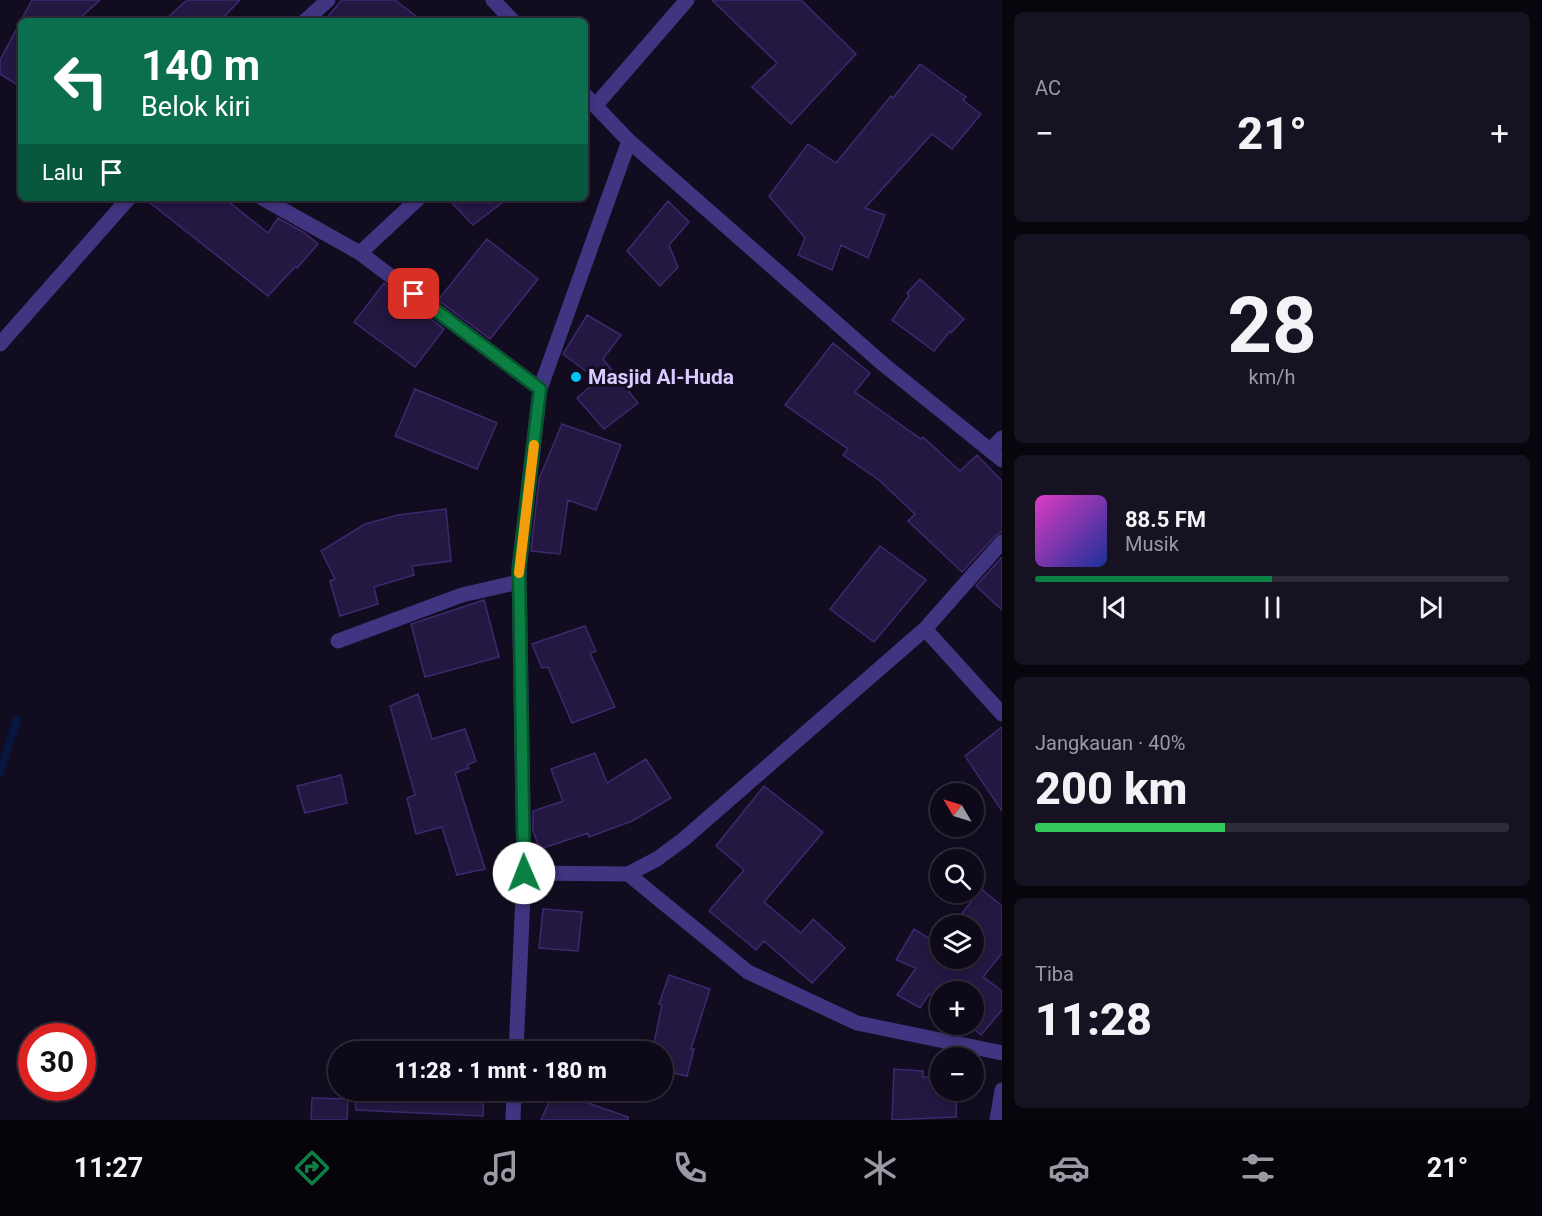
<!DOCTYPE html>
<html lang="id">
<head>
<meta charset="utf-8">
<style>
  body { margin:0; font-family:Roboto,sans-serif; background:#171221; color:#f1f3f6; height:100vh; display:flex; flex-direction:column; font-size:22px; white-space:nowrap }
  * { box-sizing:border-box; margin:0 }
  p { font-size:20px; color:#9b9aa2 }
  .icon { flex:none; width:33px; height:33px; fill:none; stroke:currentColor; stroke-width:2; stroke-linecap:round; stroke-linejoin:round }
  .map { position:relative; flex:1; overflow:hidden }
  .panel { display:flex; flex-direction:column; gap:12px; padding:12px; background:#08050d; width:540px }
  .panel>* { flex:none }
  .hud { position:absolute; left:18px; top:18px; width:570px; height:183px; border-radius:9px; box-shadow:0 3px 9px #0003,0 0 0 2px #2e2a37; background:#0b6e4f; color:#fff; overflow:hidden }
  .needle { width:39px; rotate:308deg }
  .controls { position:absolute; left:930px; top:783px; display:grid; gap:12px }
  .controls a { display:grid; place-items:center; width:54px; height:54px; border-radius:50%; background:#0e0918; box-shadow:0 3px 9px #0003,0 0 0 2px #2e2a37; font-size:30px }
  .speed { position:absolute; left:18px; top:1023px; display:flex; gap:12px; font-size:30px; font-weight:700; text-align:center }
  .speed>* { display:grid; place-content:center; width:78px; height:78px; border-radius:50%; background:#0e0918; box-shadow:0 3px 9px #0003,0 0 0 2px #2e2a37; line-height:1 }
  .speed .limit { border:9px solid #d22; background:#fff; color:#111 }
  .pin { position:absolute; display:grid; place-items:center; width:51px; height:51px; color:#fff; margin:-26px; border-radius:12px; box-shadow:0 3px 9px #0006 }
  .me { position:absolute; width:66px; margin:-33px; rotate:359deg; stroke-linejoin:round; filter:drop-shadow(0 0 4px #0008) }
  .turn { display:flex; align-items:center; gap:21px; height:126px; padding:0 24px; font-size:27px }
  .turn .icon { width:78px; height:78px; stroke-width:2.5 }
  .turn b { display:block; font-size:42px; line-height:51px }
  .then { display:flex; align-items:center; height:57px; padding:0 24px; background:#0003; gap:12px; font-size:22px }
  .big { font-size:45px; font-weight:800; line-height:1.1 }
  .panel .tile { flex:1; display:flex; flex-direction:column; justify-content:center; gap:9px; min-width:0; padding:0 21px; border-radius:9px; background:#171221 }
  .panel .dial { align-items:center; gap:0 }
  .dial b { font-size:78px; line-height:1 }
  .song { display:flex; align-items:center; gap:18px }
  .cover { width:72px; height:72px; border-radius:9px; background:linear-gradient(135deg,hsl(310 70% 55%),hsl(230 70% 35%)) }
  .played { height:6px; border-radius:3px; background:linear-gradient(90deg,#0b8043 50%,#2e2a37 50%) }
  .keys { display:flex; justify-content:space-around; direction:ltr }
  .heat { display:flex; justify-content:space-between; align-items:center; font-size:33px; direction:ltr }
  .charge { height:9px; border-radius:4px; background:linear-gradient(90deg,#34c759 40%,#2e2a37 0) }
  .trip { position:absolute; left:328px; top:1041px; width:345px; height:60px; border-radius:30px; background:#0e0918; box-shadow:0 3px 9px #0003,0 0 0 2px #2e2a37; font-weight:800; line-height:60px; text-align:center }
  .dock { display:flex; height:96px; justify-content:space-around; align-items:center; background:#06040a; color:#9b9aa2 }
  .dock .icon { width:42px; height:42px }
  .dock .current { color:#0b8043 }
  .dock b { font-size:27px; color:#f1f3f6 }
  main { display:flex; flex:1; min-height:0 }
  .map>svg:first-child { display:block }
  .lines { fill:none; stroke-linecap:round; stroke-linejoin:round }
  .stream { stroke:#07163e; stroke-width:8 }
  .building { fill:#241742; stroke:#3e296f; stroke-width:1.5 }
  .minor { stroke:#403581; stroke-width:15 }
  .route-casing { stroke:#07532c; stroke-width:15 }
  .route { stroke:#0b8043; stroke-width:10 }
  .slow { stroke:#f59e0b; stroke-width:10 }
  .poi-dot { fill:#00c4f6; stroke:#120c20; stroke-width:2 }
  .labels { text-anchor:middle; stroke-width:6; stroke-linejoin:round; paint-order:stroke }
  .poi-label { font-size:21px; font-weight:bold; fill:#d7cbff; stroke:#120c20; text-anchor:start }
</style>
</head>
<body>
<main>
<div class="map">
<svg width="1002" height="1120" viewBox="0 0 1002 1120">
  <rect width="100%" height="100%" fill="#120c20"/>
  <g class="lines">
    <path class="stream" d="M 0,772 L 17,719"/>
  </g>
  <path class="building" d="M 32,0 L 100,0 L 77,21 L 21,21 L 21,87 L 0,74 L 0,60 Z
    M 187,0 L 240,0 L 220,21 L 164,21 Z
    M 342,0 L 395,0 L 422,21 L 324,21 Z
    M 712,0 L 801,0 L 856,54 L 791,124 L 752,87 L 777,63 Z
    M 920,64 L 966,97 L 963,100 L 981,114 L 952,149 L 932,134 L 865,208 L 885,215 L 868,258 L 841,245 L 832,270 L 798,255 L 805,238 L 769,196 L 808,144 L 836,163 L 891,96 L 893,98 Z
    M 144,198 L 224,198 L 268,233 L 278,218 L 305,233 L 318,244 L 297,268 L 295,267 L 268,296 Z
    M 447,198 L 508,198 L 473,225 Z
    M 668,201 L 689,222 L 669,245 L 678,267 L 660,286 L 627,251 Z
    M 487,239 L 538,279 L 490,339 L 438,300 Z
    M 920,279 L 964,319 L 951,333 L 950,331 L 934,351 L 892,320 L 909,296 L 907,293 Z
    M 384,283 L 444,329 L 415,367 L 354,322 Z
    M 587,315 L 621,335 L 603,359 L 638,403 L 604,429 L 577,398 L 598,380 L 563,354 Z
    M 833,343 L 870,373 L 855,392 L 921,439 L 923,437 L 960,471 L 977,455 L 1002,481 L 1002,532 L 995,536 L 962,572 L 908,521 L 915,514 L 879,480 L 843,455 L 848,449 L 785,405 Z
    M 415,389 L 497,423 L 477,469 L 395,436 Z
    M 562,424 L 621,445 L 596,510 L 568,500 L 560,554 L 531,551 L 539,479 Z
    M 446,509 L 451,561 L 412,566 L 414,575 L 374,587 L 378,604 L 340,616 L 330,581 L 335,579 L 321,551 L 365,524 L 398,515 Z
    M 880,546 L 926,580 L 874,642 L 830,609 Z
    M 1002,557 L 1002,610 L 976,586 Z
    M 484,600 L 499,657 L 425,677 L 411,624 Z
    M 585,626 L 596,651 L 590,653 L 615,707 L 572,723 L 548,667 L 542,668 L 532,644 Z
    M 418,694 L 432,739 L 465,729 L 476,761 L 467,765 L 469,768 L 455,773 L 485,869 L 457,875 L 442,827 L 416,834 L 407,798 L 415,795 L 390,706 Z
    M 1002,727 L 1002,811 L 965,756 Z
    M 595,753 L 607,783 L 646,759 L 671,798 L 632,821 L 589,837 L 588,833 L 540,849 L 533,831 L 533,811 L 563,801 L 551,769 Z
    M 341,775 L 347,803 L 305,813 L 297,786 Z
    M 764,786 L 823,832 L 764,902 L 801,933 L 813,919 L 845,948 L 812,983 L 764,941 L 756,950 L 709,911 L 744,870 L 716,846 Z
    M 981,889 L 1002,906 L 1002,953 L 983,977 L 1002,991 L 1002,1010 L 981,1035 L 968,1024 L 974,1024 L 974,992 L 940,992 L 940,1003 L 929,994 L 920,1008 L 897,995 L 916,968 L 896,960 L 914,929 L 938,944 L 940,940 L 940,958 L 974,958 L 974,926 L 952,926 Z
    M 543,909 L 582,912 L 578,951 L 539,948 Z
    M 669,975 L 710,989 L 691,1049 L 694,1049 L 687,1076 L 663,1071 L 663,1052 L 652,1052 L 662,1005 L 659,1004 Z
    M 894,1069 L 923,1071 L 923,1077 L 940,1078 L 940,1090 L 957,1090 L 956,1117 L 892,1120 Z
    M 354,1090 L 484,1090 L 483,1116 L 356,1110 Z
    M 554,1091 L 628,1117 L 628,1120 L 541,1120 Z
    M 312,1098 L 348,1099 L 347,1120 L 311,1120 Z"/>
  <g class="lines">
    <path class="minor" d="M 493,0 L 513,21
      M 305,21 L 328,0
      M 585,95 L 629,141
      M 595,106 L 687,0
      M 262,198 L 360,253 L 540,389
      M 360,253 L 419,198
      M 0,344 L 129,198
      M 990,450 L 1002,438
      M 925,629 L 1002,714
      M 338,641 L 462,595 L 519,582
      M 524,873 L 628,874 L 748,972 L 857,1023 L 1002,1053
      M 628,874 L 657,859 L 684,839 L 925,629 L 1002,542
      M 516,1052 L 524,873 L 519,569 L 540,389 L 629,141 L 883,364 L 1002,460
      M 513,1120 L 514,1090
      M 997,1120 L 1002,1090"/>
  </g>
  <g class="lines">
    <g class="route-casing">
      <path id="route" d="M 414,294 L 540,389 L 519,569 L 524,873"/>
    </g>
    <use href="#route" class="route"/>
    <path class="slow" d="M 519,573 L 534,445"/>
  </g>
  <circle class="poi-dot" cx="576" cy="377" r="6"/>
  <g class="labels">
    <g class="poi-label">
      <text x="588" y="384">Masjid Al-Huda</text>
    </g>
  </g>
</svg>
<div class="controls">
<a><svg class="needle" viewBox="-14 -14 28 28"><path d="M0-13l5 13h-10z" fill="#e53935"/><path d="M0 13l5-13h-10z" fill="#9b9aa2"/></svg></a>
<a><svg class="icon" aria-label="search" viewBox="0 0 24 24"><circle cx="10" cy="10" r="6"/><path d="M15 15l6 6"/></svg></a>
<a><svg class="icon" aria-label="layers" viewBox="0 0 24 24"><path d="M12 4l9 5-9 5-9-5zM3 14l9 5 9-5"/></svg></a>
<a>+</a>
<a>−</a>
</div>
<div class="speed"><div class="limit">30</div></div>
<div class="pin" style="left:414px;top:294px;background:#d93025"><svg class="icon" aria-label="arrive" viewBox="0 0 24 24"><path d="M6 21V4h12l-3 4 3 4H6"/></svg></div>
<svg class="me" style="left:524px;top:873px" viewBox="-20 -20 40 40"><circle r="19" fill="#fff"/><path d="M0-13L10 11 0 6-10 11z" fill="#0b8043"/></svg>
<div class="trip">11:28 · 1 mnt · 180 m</div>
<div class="hud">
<div class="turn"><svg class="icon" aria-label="left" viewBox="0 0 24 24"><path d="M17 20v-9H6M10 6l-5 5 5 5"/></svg><div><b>140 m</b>Belok kiri</div></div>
<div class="then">Lalu<svg class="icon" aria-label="arrive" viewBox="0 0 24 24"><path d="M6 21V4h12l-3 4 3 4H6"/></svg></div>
</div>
</div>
<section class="panel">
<div class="tile"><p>AC</p>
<div class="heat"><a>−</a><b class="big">21°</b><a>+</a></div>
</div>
<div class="tile dial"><b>28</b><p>km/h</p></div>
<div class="tile">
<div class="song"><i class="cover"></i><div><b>88.5 FM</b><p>Musik</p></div></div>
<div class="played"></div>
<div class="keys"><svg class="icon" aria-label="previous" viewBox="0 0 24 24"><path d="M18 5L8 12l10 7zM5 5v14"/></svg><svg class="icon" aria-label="pause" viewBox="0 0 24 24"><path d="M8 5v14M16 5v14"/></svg><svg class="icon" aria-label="next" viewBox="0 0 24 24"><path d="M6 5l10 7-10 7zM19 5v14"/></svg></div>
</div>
<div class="tile"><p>Jangkauan · 40%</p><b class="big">200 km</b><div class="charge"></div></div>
<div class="tile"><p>Tiba</p><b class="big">11:28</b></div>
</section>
</main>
<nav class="dock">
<b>11:27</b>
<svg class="icon current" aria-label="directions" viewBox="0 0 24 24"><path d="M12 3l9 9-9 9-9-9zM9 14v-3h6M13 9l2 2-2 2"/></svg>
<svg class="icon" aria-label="music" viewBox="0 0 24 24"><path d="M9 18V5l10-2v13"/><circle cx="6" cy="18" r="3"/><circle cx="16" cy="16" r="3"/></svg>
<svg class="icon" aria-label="phone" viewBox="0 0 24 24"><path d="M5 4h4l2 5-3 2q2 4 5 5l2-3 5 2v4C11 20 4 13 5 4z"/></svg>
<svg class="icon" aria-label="climate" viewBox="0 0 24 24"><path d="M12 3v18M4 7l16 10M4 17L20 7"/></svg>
<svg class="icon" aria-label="car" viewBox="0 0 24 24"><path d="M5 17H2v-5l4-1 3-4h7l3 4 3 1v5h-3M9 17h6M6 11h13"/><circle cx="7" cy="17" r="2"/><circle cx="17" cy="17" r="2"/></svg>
<svg class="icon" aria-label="filters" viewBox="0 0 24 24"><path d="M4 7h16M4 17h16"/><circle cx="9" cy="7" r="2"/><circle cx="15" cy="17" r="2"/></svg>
<b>21°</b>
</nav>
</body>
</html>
